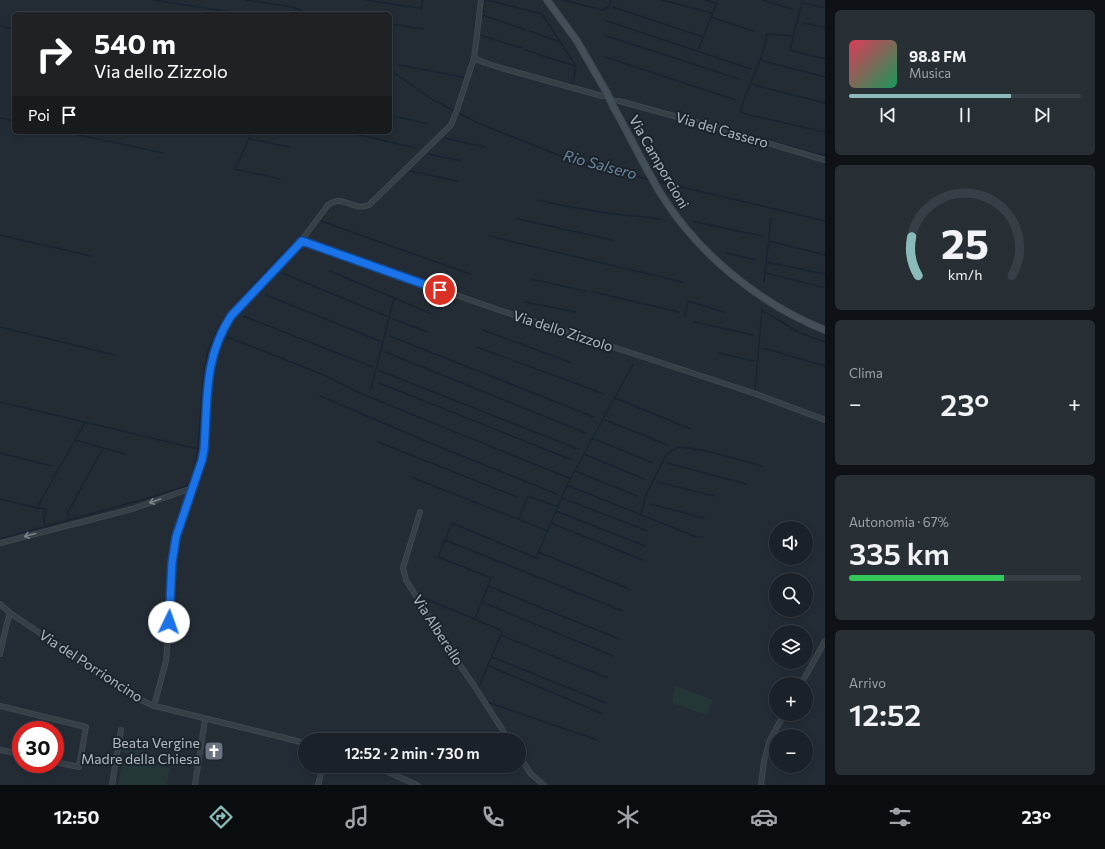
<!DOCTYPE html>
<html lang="it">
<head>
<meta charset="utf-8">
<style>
  body { margin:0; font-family:Commissioner,sans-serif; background:#272e34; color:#f1f3f6; height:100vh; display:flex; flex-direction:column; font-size:15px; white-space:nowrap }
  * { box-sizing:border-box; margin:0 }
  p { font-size:13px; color:#9fa3a8 }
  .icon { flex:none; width:22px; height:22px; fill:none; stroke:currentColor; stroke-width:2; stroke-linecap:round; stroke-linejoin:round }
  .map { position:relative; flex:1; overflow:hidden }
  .side { display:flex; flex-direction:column; gap:10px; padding:10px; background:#0e1216; width:280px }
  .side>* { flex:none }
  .guide { position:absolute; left:12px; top:12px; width:380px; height:122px; border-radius:6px; box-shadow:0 2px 6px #0003,0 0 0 1px #383e45; background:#202124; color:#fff; overflow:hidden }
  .fabs { position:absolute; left:769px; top:521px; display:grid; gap:8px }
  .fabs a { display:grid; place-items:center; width:44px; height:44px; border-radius:50%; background:#1a2128; box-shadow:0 2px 6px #0003,0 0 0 1px #383e45; font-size:20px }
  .speed { position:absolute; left:12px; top:721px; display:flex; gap:8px; font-size:20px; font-weight:700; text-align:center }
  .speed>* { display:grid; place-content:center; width:52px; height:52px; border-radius:50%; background:#1a2128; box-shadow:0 2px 6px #0003,0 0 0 1px #383e45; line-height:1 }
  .speed .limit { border:6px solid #d22; background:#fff; color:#111 }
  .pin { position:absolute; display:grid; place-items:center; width:34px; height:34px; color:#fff; margin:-17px; border:2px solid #fff; border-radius:50%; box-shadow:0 1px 4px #0007 }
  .me { position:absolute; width:44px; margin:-22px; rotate:3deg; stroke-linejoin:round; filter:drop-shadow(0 0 3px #0008) }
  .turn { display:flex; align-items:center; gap:14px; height:84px; padding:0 16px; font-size:18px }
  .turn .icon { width:52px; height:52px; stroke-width:2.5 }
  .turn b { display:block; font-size:28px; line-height:34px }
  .then { display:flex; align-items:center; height:38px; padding:0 16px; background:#0003; gap:8px; font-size:15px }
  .big { font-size:30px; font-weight:600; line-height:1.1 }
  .side .card { flex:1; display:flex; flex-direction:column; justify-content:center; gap:6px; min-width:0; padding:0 14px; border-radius:6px; background:#272e34 }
  .side .dial { align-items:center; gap:0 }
  .dial svg { height:104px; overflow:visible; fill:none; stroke:#383e45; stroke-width:7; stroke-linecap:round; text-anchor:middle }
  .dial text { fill:#f1f3f6; stroke:none }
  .song { display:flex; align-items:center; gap:12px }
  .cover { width:48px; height:48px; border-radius:6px; background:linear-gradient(135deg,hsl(350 70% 55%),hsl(150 70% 35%)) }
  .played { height:4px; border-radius:2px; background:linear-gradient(90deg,#8bbbb9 70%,#383e45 70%) }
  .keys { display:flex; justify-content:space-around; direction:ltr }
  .heat { display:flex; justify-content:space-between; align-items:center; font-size:22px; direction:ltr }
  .charge { height:6px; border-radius:3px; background:linear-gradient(90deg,#34c759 67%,#383e45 0) }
  .trip { position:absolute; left:298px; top:733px; width:228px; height:40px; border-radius:20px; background:#1a2128; box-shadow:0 2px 6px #0003,0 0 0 1px #383e45; font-weight:600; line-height:40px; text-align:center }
  .dock { display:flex; height:64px; justify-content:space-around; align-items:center; background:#0a0d10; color:#9fa3a8 }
  .dock .icon { width:28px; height:28px }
  .dock .current { color:#8bbbb9 }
  .dock b { font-size:18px; color:#f1f3f6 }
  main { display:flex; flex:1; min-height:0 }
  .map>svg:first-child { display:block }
  .green { fill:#253636 }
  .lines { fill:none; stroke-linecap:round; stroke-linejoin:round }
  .stream { stroke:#182431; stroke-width:1.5 }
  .street-tunnel { stroke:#38414a; stroke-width:4; stroke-dasharray:4 2; stroke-linecap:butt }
  .street-casing { stroke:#3f474f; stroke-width:6 }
  .secondary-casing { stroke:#3f474f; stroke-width:8 }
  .street { stroke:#363e46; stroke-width:4 }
  .secondary { stroke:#444e59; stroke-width:6 }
  .secondary-bridge-casing { stroke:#3f474f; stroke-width:8; stroke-linecap:butt }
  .secondary-bridge { stroke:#444e59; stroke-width:6 }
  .oneway { stroke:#7a828a }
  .route-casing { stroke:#114b97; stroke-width:10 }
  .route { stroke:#1a73e8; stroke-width:7 }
  .labels { text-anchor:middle; stroke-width:4; stroke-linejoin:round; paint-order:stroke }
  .street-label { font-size:14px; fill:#b1b9c2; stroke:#1b232b }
  .poi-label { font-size:14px; fill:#b1b9c2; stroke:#1b232b; text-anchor:end }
  .water-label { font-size:15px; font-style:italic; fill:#6d869e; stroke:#1b232b }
</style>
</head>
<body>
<main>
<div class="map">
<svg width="825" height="785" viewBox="0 0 825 785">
  <rect width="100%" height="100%" fill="#232c35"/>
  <path class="green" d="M 675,686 L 713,700 L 707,715 L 672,703 Z
    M 125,741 L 144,746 L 141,757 L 122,752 Z
    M 123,758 L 170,768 L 167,785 L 118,785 Z"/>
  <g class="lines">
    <path class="stream" d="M 153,0 L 245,14
      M 246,0 L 293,7 L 309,14
      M 365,0 L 418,8
      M 485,0 L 482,15 L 526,30
      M 487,0 L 542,14 L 576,66 L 573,84
      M 563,0 L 603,10 L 609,7 L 611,0
      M 662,0 L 712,13
      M 705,0 L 716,3
      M 763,0 L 792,9
      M 803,0 L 793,36 L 767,34 L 763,52 L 742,105 L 741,111 L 745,114 L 825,132
      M 803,3 L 825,8
      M 613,7 L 703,37
      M 421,9 L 423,0
      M 711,17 L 753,31
      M 607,21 L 751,69
      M 804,23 L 825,28
      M 390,24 L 424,29
      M 0,26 L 14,29
      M 530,31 L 560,42
      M 480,35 L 521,48
      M 604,35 L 739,79
      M 793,36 L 790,50 L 825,59
      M 525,50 L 575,66
      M 698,50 L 718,0
      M 605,57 L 736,100
      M 760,60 L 825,77
      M 399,65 L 463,77
      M 390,70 L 433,100 L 478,123 L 566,158 L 650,180
      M 754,85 L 825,103
      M 390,115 L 428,124
      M 0,118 L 14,121
      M 65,132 L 163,153
      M 252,132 L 235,169 L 280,179
      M 347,132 L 416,148
      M 746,134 L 825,156
      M 444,138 L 485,147
      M 250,139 L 289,147
      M 428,154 L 461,161
      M 410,171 L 457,181
      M 656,181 L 825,221
      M 538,200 L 565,206 L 607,213 L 661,219
      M 518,219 L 612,240
      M 321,221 L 470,274
      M 695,222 L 762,236
      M 0,235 L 91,256
      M 489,236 L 682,282
      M 769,241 L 825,255
      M 727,253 L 756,260
      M 766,262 L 825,274
      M 330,271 L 432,314
      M 282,273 L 386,316
      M 765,273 L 825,288
      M 531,279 L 585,291
      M 764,282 L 771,218
      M 593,292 L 679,312
      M 266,295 L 380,341
      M 525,302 L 576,312
      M 763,311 L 800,333 L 825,342
      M 243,316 L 373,367
      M 685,316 L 688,301 L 724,312
      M 393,319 L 427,332
      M 695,322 L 753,335
      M 0,327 L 115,355
      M 483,330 L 569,362
      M 224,336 L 261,350 L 324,375 L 362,394 L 571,479
      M 390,336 L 594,417
      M 477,347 L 604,394
      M 763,348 L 825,366
      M 385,352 L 586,433
      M 718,353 L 754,361
      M 380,371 L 578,449
      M 379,383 L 572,460
      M 371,389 L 394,298
      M 755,389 L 762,310
      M 320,396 L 435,445 L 557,494
      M 615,398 L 691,429
      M 0,402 L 198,449
      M 603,419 L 668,445
      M 592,438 L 653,463
      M 75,440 L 125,454
      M 378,442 L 517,497
      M 0,453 L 52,466
      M 584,454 L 644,479
      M 667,463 L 746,484
      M 575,471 L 637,496
      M 411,477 L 548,531
      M 657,482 L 713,496
      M 567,485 L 696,537 L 703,537 L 704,536
      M 562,498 L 648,531
      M 0,499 L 37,508 L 46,509 L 44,517 L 45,527
      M 650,504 L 704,518
      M 37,508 L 85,422
      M 556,511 L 645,546
      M 641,515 L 645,497 L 666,455 L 678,447 L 682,447 L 711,452 L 762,466
      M 519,519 L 528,496 L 558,507
      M 69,520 L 68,512 L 103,448
      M 551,523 L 643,560
      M 0,539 L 145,499 L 187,486 L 193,475 L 198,449 L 203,381 L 208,350 L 221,323 L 243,296 L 293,243
      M 445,540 L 623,611
      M 538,552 L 629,589
      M 488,586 L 619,639
      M 423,598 L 475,619 L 500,630 L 502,632 L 478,689
      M 482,602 L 613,656
      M 475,619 L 491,578 L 438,557 L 452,523 L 536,558 L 567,485 L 633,364
      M 442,634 L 463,666
      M 500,635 L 608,678
      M 492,657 L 606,703
      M 489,666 L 601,713
      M 487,702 L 597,740"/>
    <path class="street-tunnel" d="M 602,96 L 619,101"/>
    <g class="street-casing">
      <path id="street" d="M 474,58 L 483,62 L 501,68 L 602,96
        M 619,101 L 707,125 L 825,160
        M 301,241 L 499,310 L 650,359 L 756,394 L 825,420
        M 420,512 L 403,568 L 406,580 L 451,652 L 475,687 L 509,740
        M 0,543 L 132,509 L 192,488
        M 0,604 L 10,613 L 137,698 L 154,706 L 163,708 L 305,743
        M 0,654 L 6,627 L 10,613
        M 801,684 L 825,641
        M 0,706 L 86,727 L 79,767 L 55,762
        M 154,706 L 166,661 L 168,636 L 172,563 L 176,537 L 202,460 L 204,450 L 209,376 L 211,363 L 219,338 L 224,326 L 231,316 L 301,241 L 328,205 C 330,204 332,202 334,202 C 344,197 354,211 369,205 L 451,125 L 457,110 L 474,58 L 476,43 L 481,0
        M 0,750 L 21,754
        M 519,756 L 531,774 L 544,785
        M 375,766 L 417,785
        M 112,785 L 121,730
        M 195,785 L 205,719
        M 318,785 L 323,766
        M 761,785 L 764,761 L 770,740 L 784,714"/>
    </g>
    <g class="secondary-casing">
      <path id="secondary" d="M 547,0 L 577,41 L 607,93
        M 614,108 C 630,136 644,166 661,194 C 698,254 760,304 825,330"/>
    </g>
    <use href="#street" class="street"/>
    <use href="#secondary" class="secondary"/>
    <g class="secondary-bridge-casing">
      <path id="secondary-bridge" d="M 607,93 L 614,108"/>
    </g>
    <use href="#secondary-bridge" class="secondary-bridge"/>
  </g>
  <defs><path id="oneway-shaft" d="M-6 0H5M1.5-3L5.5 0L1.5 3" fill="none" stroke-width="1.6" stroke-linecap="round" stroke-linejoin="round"/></defs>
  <g class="oneway">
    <use href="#oneway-shaft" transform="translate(155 501) rotate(161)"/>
    <use href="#oneway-shaft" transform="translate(30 535) rotate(165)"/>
  </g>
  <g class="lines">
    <g class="route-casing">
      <path id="route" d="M 169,622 L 172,563 L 176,537 L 202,460 L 204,450 C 208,401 203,359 231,316 L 302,241 L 440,290"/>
    </g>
    <use href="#route" class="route"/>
  </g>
  <defs>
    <g id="church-square" transform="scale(1)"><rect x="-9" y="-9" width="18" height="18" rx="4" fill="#6b7280" stroke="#1b232b"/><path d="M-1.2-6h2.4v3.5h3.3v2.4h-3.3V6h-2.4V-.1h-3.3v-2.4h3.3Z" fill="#fff"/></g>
  </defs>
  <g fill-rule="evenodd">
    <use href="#church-square" x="214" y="751"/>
  </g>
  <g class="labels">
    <g class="street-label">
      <text transform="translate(722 130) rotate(16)" y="5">Via del Cassero</text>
      <text transform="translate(659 162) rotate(60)" y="5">Via Camporcioni</text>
      <text transform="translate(563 331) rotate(18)" y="5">Via dello Zizzolo</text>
      <text transform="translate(438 630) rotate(57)" y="5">Via Alberello</text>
      <text transform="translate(91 666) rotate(33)" y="5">Via del Porrioncino</text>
    </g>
    <g class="poi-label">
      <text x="200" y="748">Beata Vergine<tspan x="200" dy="16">Madre della Chiesa</tspan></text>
    </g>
    <g class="water-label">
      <text transform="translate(600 165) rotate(15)" y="5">Rio Salsero</text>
    </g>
  </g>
</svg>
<div class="fabs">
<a><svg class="icon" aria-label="sound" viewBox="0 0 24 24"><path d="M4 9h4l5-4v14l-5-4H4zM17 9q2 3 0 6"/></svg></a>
<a><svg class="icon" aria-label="search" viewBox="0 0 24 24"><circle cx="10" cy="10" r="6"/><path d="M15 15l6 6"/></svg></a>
<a><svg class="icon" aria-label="layers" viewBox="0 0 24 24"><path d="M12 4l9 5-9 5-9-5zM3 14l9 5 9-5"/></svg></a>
<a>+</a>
<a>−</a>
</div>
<div class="speed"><div class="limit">30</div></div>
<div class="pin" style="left:440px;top:290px;background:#d93025"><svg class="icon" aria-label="arrive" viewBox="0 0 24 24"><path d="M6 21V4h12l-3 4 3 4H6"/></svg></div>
<svg class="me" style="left:169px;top:622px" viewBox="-20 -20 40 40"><circle r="19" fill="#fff"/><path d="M0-13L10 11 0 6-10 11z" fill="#1a73e8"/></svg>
<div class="trip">12:52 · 2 min · 730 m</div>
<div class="guide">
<div class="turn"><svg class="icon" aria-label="right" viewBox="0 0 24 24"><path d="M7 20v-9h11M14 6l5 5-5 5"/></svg><div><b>540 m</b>Via dello Zizzolo</div></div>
<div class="then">Poi<svg class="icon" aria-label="arrive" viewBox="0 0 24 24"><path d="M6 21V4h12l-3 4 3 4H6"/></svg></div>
</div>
</div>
<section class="side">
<div class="card">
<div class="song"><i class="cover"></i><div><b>98.8 FM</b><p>Musica</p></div></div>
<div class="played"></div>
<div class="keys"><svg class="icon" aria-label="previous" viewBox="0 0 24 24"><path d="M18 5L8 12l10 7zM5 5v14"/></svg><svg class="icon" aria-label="pause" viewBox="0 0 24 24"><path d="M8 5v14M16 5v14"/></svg><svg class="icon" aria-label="next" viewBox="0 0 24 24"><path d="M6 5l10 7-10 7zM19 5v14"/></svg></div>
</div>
<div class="card dial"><svg viewBox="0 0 100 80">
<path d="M14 69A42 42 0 1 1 86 69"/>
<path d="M14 69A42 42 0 0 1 9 39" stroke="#8bbbb9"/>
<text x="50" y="56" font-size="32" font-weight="700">25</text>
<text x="50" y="72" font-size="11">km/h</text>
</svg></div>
<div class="card"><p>Clima</p>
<div class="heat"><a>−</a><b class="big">23°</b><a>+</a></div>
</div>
<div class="card"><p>Autonomia · 67%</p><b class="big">335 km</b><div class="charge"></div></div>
<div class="card"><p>Arrivo</p><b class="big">12:52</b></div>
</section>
</main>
<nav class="dock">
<b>12:50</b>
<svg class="icon current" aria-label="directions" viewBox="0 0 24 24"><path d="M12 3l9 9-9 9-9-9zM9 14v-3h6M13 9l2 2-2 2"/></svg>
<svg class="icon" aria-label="music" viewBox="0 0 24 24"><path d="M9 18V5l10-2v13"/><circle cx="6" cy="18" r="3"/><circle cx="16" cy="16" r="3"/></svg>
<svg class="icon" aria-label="phone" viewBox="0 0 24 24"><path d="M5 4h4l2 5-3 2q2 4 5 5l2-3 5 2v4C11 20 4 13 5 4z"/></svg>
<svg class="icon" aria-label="climate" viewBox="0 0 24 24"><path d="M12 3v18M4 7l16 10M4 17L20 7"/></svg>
<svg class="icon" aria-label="car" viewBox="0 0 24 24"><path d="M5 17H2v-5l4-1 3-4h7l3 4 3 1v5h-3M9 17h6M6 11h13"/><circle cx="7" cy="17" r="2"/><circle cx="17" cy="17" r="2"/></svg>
<svg class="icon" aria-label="filters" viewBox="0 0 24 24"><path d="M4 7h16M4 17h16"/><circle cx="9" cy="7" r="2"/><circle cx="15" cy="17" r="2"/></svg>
<b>23°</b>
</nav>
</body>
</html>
